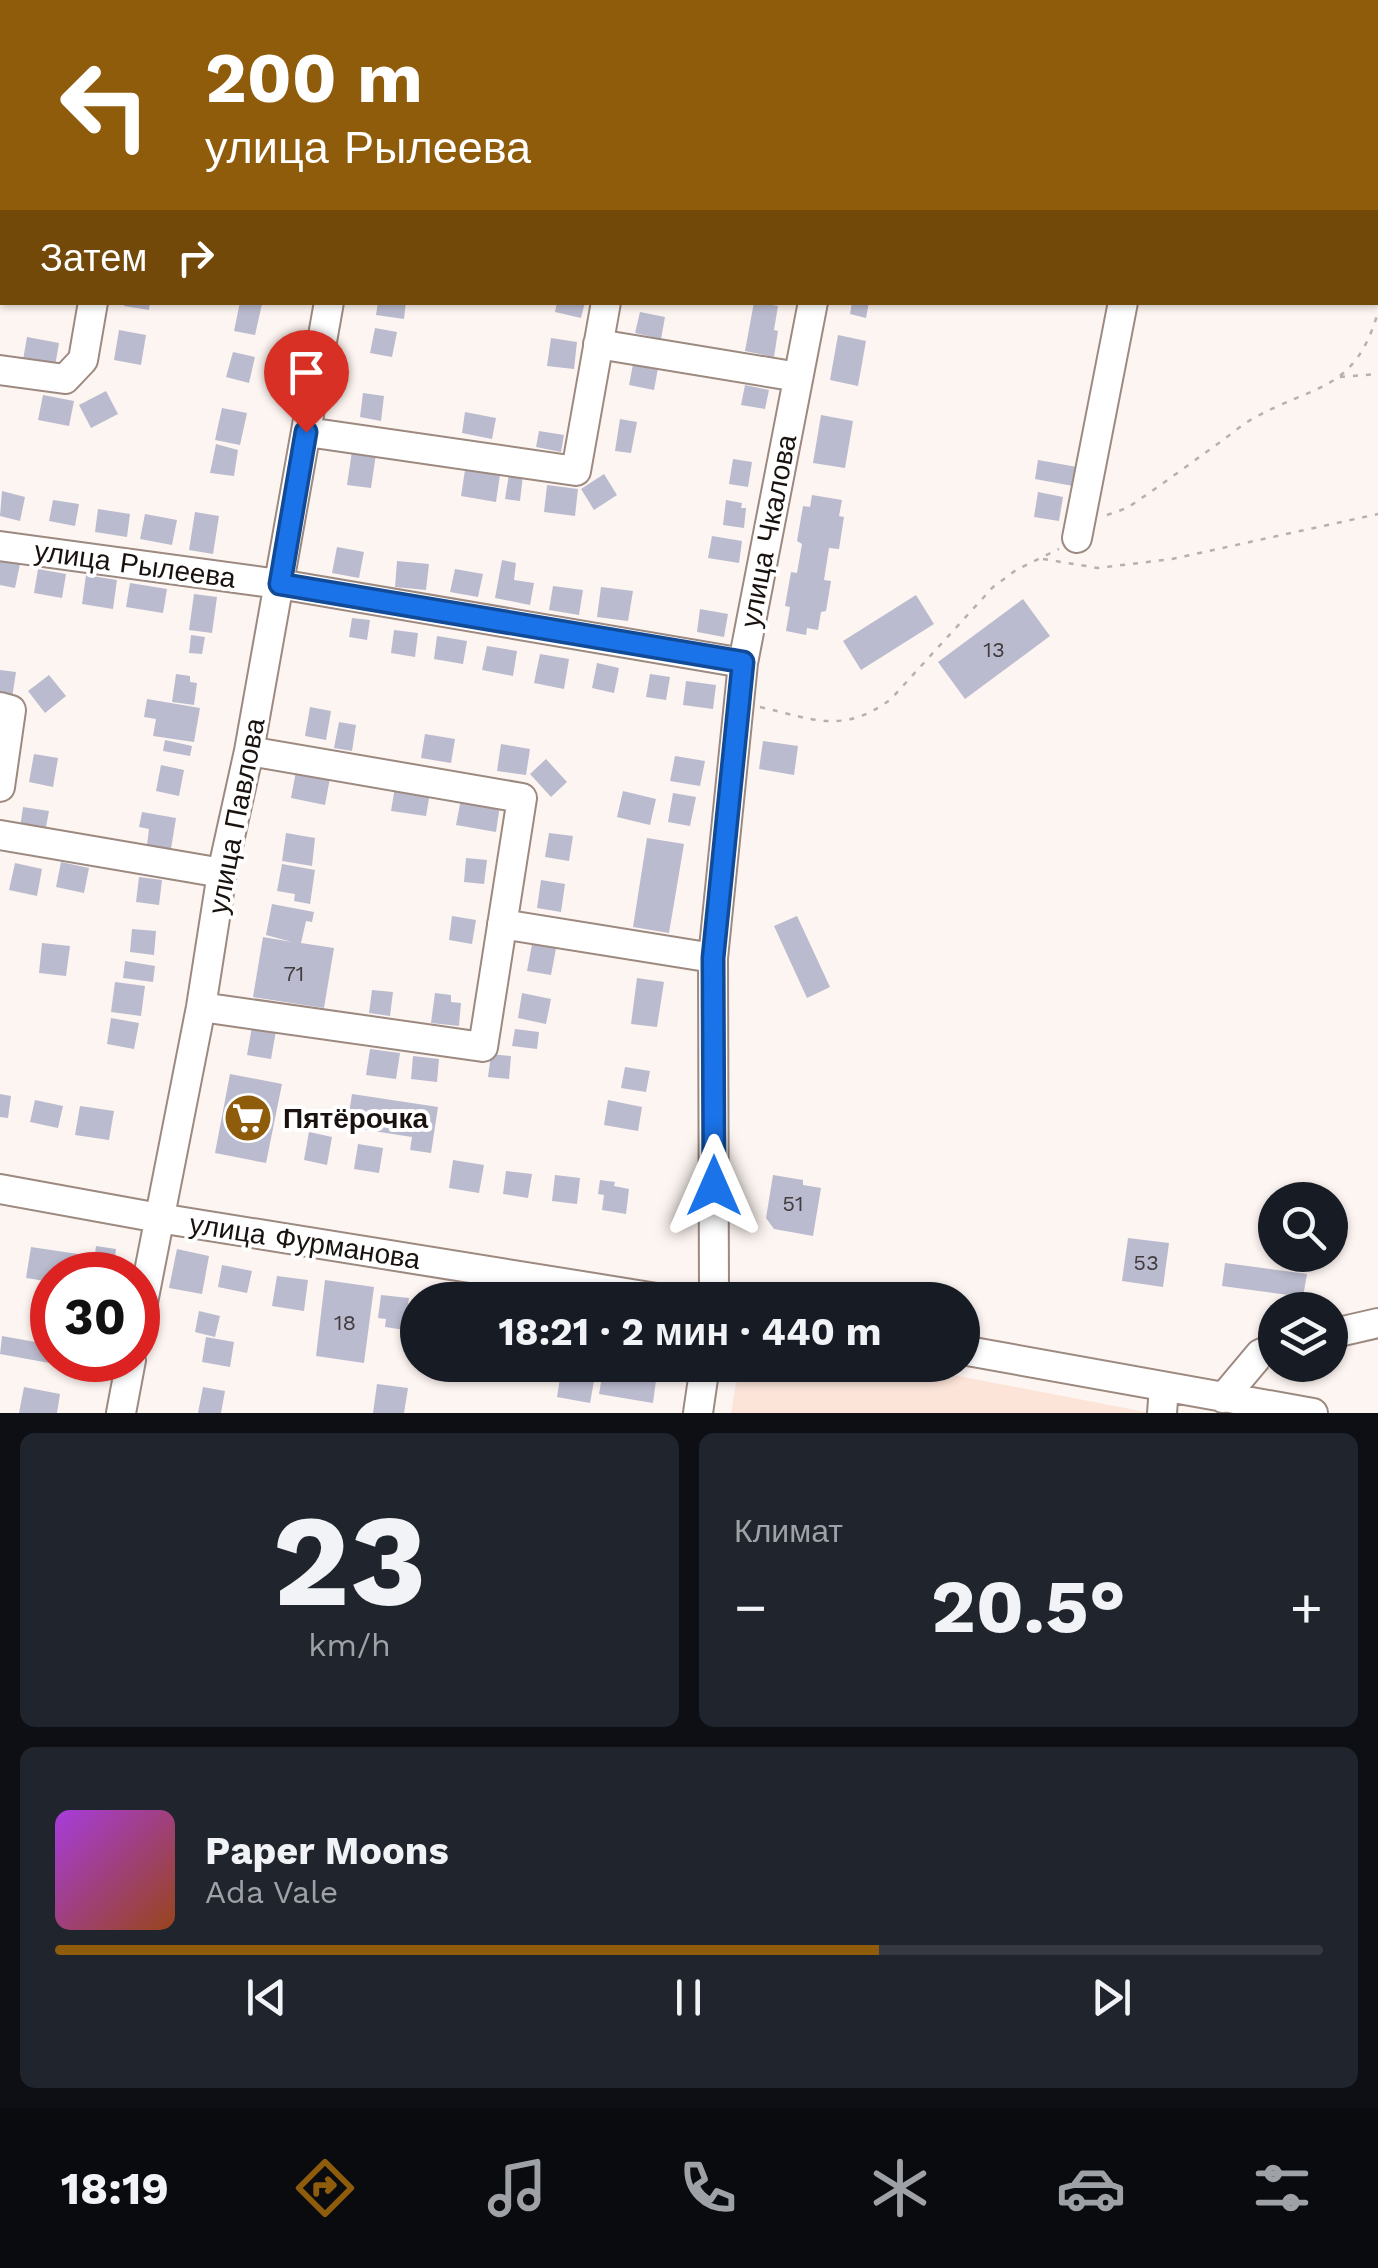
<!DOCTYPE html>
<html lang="ru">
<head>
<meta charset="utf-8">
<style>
  body { margin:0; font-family:"Work Sans",sans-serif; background:#20242c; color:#f1f3f6; height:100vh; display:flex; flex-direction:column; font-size:38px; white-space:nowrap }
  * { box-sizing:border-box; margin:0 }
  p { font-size:32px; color:#9ea1a6 }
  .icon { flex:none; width:55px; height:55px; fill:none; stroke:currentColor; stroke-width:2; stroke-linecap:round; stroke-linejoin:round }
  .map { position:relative; height:1413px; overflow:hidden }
  .details { display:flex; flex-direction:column; gap:20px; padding:20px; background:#0d0f14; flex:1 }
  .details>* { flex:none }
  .hud { position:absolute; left:0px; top:0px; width:1380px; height:305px; box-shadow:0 2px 8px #0004; background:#8f5c0c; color:#fff; overflow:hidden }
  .buttons { position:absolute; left:1258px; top:1182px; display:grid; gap:20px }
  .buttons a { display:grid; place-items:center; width:90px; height:90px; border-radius:50%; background:#171b24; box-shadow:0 2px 8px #0004; font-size:50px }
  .speed { position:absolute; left:30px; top:1252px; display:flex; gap:20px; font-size:50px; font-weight:700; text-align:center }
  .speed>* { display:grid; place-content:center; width:130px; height:130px; border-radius:50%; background:#171b24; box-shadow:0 2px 8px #0004; line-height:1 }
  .speed .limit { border:15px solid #d22; background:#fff; color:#111 }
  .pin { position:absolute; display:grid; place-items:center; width:85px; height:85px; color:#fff; margin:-102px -42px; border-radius:50% 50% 50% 0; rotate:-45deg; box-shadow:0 0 10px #0007 }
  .pin .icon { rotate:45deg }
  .me { position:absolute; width:110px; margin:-55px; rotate:0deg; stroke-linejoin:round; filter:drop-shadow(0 0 8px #0008) }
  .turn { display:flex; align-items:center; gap:35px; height:210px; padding:0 40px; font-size:45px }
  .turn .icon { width:130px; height:130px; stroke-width:2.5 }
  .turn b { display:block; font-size:70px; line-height:85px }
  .then { display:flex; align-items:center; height:95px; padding:0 40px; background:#0003; gap:20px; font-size:38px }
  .big { font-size:75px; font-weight:700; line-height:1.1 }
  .details .widget { flex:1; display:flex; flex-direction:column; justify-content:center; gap:15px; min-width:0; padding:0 35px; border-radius:15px; background:#20242c }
  .details .dial { align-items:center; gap:0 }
  .dial b { font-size:130px; line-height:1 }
  .song { display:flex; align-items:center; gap:30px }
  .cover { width:120px; height:120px; border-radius:15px; background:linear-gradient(135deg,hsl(280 70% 55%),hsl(20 70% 35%)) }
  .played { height:10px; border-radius:5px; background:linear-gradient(90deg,#8f5c0c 65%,#363941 65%) }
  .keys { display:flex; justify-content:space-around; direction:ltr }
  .heat { display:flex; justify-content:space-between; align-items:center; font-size:55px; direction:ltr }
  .details .tiles { flex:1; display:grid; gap:20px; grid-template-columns:1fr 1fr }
  .widget:last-child { grid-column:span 2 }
  .trip { position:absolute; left:400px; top:1282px; width:580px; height:100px; border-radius:50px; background:#171b24; box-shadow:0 2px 8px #0004; font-weight:700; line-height:100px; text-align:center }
  .dock { display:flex; height:160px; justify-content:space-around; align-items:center; background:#090b0e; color:#9ea1a6 }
  .dock .icon { width:70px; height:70px }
  .dock .selected { color:#8f5c0c }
  .dock b { font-size:45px; color:#f1f3f6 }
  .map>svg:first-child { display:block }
  .built { fill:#fce4d9 }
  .building { fill:#bbbbcf }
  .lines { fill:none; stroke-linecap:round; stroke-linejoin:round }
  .minor-casing { stroke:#9c8980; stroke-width:32 }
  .path { stroke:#b8b0ac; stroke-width:2.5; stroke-dasharray:5 8; stroke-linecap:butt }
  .minor { stroke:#fff; stroke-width:28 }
  .route-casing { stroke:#114b97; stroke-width:25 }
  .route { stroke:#1a73e8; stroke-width:18 }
  .labels { text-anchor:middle; stroke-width:8; stroke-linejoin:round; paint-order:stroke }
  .number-label { font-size:22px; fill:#423c3f }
  .street-label { font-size:28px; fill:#19120f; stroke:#fff }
  .poi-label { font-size:28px; font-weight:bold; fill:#19120f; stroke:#fff; text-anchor:start }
</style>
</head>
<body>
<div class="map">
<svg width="1378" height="1413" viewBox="0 0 1378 1413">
  <rect width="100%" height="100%" fill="#fdf5f1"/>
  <path class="built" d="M 739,1365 L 901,1365 L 1151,1413 L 731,1413 Z"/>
  <path class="building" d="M 125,302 L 150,302 L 149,310 L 124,306 Z
    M 240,302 L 262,304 L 255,335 L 234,331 Z
    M 378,302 L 406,302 L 404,319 L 376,315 Z
    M 557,302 L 585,302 L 581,318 L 555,312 Z
    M 754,302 L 778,306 L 774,330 L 778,331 L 774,357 L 745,351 Z
    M 852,302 L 869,302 L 866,318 L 850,314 Z
    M 640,312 L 665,317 L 661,339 L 635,333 Z
    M 375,328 L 397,332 L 392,357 L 370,353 Z
    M 119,330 L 146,335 L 141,365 L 114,360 Z
    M 838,335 L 866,341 L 858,386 L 830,380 Z
    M 27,337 L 59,343 L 55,366 L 23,360 Z
    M 551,338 L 577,342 L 574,369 L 547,366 Z
    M 233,352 L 255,357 L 249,383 L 226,377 Z
    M 633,364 L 658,368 L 654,390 L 629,385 Z
    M 745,385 L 769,390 L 765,409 L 741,405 Z
    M 106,391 L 118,414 L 91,428 L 79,405 Z
    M 363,393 L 384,396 L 381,421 L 360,417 Z
    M 43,395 L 74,401 L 69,426 L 38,420 Z
    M 222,408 L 247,413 L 240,445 L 215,440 Z
    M 465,412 L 496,418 L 492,439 L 462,433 Z
    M 821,415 L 853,421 L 845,468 L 813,463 Z
    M 620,419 L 637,422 L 631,453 L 615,451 Z
    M 539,431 L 564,435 L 561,452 L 536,447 Z
    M 216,444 L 238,450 L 234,476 L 210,473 Z
    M 352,451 L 376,454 L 371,488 L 347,485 Z
    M 733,459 L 752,462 L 748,487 L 729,484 Z
    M 1038,460 L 1077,467 L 1073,486 L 1035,479 Z
    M 465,470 L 500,475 L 496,502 L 461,496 Z
    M 509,474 L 523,475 L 520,501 L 505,499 Z
    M 604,474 L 617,495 L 594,510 L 581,489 Z
    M 547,485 L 578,489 L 575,516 L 544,512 Z
    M 2,491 L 25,497 L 20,521 L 0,516 Z
    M 1038,492 L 1063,497 L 1059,521 L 1034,517 Z
    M 812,495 L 842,500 L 839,516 L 844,517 L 839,549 L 829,548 L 824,580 L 831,581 L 826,611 L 821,612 L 818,630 L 807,628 L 806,635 L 786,631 L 790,607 L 785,606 L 791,572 L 797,573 L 802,544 L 797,541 L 803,506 L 810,507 Z
    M 53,500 L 79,504 L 75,526 L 49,521 Z
    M 726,500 L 742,503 L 741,508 L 746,508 L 744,528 L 723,525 Z
    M 98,509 L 130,514 L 127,537 L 95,532 Z
    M 195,512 L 219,516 L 213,554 L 189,550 Z
    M 145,514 L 177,520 L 172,545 L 140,539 Z
    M 712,536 L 742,541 L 739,563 L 708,558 Z
    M 337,547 L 364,552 L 359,578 L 332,573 Z
    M 0,560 L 20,564 L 15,588 L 0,585 Z
    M 502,560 L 516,563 L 514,580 L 534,583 L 530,605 L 495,598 Z
    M 397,561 L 429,564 L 426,590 L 395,587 Z
    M 38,569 L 66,574 L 62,598 L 34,593 Z
    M 455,569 L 483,574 L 478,597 L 450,592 Z
    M 86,575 L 117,580 L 113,609 L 82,604 Z
    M 130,583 L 167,589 L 163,613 L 126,607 Z
    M 553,586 L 583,590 L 579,615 L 549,610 Z
    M 601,587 L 633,591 L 628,621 L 597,617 Z
    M 194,594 L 217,597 L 212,633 L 189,630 Z
    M 916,595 L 934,624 L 861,670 L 843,641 Z
    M 1023,599 L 1050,636 L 965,699 L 938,662 Z
    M 700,609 L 728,614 L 724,637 L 697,632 Z
    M 352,618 L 370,620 L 367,640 L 349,637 Z
    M 394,630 L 418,633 L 415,657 L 391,653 Z
    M 191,635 L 205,637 L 202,654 L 189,653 Z
    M 437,636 L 467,641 L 463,664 L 434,659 Z
    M 487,646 L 517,651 L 513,676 L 482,670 Z
    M 540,654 L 569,659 L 564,689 L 534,683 Z
    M 597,663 L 619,668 L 614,693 L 592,688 Z
    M 0,670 L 16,672 L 12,698 L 0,696 Z
    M 176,674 L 190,676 L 190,682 L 197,683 L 194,705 L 172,702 Z
    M 650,674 L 670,677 L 666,700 L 646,697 Z
    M 49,675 L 66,696 L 45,713 L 28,691 Z
    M 686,681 L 716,685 L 713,709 L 683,705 Z
    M 147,699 L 200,708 L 194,742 L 153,736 L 156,719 L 144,717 Z
    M 310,707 L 331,711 L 326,740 L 305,736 Z
    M 339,722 L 356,725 L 352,751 L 334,748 Z
    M 425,734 L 455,739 L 451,763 L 421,758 Z
    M 165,740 L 192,746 L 190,756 L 163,751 Z
    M 763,741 L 798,746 L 794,775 L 759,769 Z
    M 501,744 L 530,749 L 526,775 L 497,771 Z
    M 34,754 L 58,758 L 53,787 L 29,782 Z
    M 675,756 L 705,761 L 700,786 L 670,781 Z
    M 546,759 L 567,782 L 551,797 L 530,774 Z
    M 161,765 L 184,770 L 179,796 L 156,791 Z
    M 296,771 L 330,778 L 325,805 L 291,798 Z
    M 395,787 L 430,793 L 426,816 L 391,811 Z
    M 623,791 L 656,799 L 650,825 L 617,817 Z
    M 673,793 L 696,797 L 690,826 L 668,822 Z
    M 461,799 L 500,805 L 496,832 L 456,825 Z
    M 23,807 L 49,811 L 45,832 L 20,828 Z
    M 142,812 L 176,818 L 171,849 L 147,845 L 149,829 L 139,827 Z
    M 286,833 L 315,838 L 312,866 L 282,861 Z
    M 549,833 L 573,836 L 569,861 L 545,857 Z
    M 647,838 L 684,844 L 669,933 L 633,927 Z
    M 466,858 L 487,860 L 484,884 L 464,882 Z
    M 61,862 L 89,868 L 84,893 L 56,887 Z
    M 15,863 L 42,869 L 37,896 L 9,890 Z
    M 282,864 L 315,870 L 310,904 L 294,901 L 295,894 L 277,891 Z
    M 139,877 L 162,880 L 159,905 L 136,902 Z
    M 541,880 L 565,884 L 561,912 L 537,908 Z
    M 272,904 L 314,912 L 312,922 L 306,921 L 301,943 L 334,948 L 324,1008 L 253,997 L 263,937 L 292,942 L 266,935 Z
    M 452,916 L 476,920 L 472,944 L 449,940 Z
    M 797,916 L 830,987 L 807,998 L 774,926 Z
    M 132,929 L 156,931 L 154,955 L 130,952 Z
    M 533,939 L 557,943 L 551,975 L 527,971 Z
    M 42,943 L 70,946 L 66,976 L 39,973 Z
    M 125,961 L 155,966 L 153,982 L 123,978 Z
    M 637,978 L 664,982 L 657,1027 L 631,1024 Z
    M 115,982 L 145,986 L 141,1016 L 111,1012 Z
    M 372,990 L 393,992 L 390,1016 L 369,1013 Z
    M 435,993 L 451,995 L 451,1002 L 461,1003 L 459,1026 L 431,1023 Z
    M 522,993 L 551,999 L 546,1024 L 518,1018 Z
    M 111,1018 L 139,1023 L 134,1049 L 107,1044 Z
    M 252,1027 L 276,1031 L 271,1059 L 247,1055 Z
    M 515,1029 L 539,1032 L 537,1049 L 512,1046 Z
    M 370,1049 L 400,1053 L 396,1079 L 366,1075 Z
    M 491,1054 L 511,1056 L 509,1079 L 488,1077 Z
    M 413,1056 L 439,1059 L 437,1082 L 411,1079 Z
    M 625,1067 L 650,1071 L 646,1092 L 621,1088 Z
    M 230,1074 L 282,1084 L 266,1163 L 215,1153 Z
    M 0,1094 L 11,1096 L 8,1118 L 0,1117 Z
    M 352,1094 L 438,1107 L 431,1153 L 410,1150 L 412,1137 L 347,1127 Z
    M 35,1100 L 63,1106 L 58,1128 L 30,1122 Z
    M 608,1100 L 642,1107 L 638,1131 L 604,1125 Z
    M 80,1106 L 114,1111 L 109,1140 L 75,1135 Z
    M 309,1132 L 332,1137 L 327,1165 L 304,1160 Z
    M 358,1144 L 383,1148 L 379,1173 L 354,1169 Z
    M 453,1160 L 484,1165 L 479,1193 L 449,1188 Z
    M 506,1171 L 532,1174 L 528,1198 L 503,1194 Z
    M 555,1175 L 580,1178 L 577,1204 L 552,1201 Z
    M 773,1175 L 803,1180 L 803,1185 L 821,1188 L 813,1236 L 774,1229 L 766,1218 Z
    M 600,1180 L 615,1182 L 614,1186 L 629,1189 L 626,1214 L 602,1210 L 604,1195 L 598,1194 Z
    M 1128,1238 L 1169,1243 L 1163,1287 L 1122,1281 Z
    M 96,1246 L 116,1249 L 113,1271 L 93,1269 Z
    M 31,1247 L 85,1255 L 82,1275 L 52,1275 L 52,1282 L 26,1278 Z
    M 177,1249 L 209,1256 L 202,1294 L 169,1288 Z
    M 1225,1263 L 1307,1274 L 1303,1297 L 1222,1286 Z
    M 222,1265 L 252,1271 L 247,1293 L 218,1287 Z
    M 277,1276 L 308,1280 L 304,1311 L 272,1306 Z
    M 325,1280 L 374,1287 L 364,1363 L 316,1356 Z
    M 381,1295 L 409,1298 L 406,1318 L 418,1319 L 417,1338 L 404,1336 L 405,1330 L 385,1327 L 386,1319 L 378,1318 Z
    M 199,1311 L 220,1316 L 215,1337 L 195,1332 Z
    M 2,1336 L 52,1345 L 52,1360 L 56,1360 L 55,1364 L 0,1354 Z
    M 206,1337 L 234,1342 L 230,1367 L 202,1362 Z
    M 562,1365 L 596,1370 L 590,1403 L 557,1397 Z
    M 604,1365 L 658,1365 L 653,1403 L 599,1394 Z
    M 377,1384 L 408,1388 L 404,1413 L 373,1413 Z
    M 24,1387 L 60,1394 L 57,1413 L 19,1413 Z
    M 203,1387 L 225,1391 L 221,1413 L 198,1413 Z"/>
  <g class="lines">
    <g class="minor-casing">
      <path id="minor" d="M 310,0 L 324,2
        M 380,2 L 380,0
        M 871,2 L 872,0
        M 1181,2 L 1181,0
        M 0,105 L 2,106
        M 1378,171 L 1378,168
        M 1378,275 L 1378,279
        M 598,344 L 798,377
        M 0,370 L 65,379 L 83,360 L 93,302
        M 307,432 L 576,471 L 606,302
        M 1077,538 L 1123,302
        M 0,546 L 279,584 L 743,663
        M 0,707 L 11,710 L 0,787
        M 0,835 L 222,873
        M 502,924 L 713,958
        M 201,1007 L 483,1047 L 522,798 L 249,751
        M 0,1189 L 159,1218 L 669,1300
        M 714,1300 L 713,958 L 743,663 L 813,302
        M 138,1328 L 201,1007 L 222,873 L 249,751 L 329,302
        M 1330,1334 L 1378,1323
        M 962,1350 L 1313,1413
        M 1223,1398 L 1260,1354 L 1275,1347
        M 121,1413 L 131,1360
        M 698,1413 L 705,1365
        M 1162,1413 L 1164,1387"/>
    </g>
    <path class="path" d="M 1340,377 L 1378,374
      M 1107,515 L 1127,508 C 1157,488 1187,466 1216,445 C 1229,436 1241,425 1254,418 C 1315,384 1355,392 1378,312
      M 1043,559 L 1098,568 L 1172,559 L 1378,514
      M 760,707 C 813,719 843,735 891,699 L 993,587 L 1016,570 L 1059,549"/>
    <use href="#minor" class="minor"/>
  </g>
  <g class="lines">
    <g class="route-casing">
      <path id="route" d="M 306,432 L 280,584 L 743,662 L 713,958 L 714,1186"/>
    </g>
    <use href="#route" class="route"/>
  </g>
  <defs>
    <g id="supermarket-disc" transform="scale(2.5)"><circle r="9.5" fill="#8f5c0c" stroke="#fff"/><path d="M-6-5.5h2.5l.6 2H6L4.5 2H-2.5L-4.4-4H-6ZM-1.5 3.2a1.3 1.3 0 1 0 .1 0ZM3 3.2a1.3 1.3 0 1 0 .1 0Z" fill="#fff"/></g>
  </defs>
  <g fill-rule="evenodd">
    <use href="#supermarket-disc" x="248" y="1118"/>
  </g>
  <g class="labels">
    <g class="number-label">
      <text x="994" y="657">13</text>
      <text x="294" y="981">71</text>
      <text x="793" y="1211">51</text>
      <text x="1146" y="1270">53</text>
      <text x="345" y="1330">18</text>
    </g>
    <g class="street-label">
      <text transform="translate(768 531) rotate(-79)" y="10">улица Чкалова</text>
      <text transform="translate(135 564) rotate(8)" y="10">улица Рылеева</text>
      <text transform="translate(236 816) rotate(-79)" y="10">улица Павлова</text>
      <text transform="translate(305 1241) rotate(9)" y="10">улица Фурманова</text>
    </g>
    <g class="poi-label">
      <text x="283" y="1128">Пятёрочка</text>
    </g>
  </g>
</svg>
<div class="buttons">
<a><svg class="icon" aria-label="search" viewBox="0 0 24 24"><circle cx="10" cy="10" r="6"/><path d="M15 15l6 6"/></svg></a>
<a><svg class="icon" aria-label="layers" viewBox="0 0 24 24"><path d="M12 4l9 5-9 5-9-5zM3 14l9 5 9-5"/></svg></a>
</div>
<div class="speed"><div class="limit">30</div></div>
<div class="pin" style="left:306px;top:432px;background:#d93025"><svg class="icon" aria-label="arrive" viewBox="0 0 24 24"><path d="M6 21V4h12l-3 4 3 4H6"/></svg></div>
<svg class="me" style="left:714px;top:1186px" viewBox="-20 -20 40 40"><path d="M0-17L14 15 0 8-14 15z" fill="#1a73e8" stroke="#fff" stroke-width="4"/></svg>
<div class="trip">18:21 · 2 мин · 440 m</div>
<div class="hud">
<div class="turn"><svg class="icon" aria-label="left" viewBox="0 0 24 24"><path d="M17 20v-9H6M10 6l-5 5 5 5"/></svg><div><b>200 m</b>улица Рылеева</div></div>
<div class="then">Затем<svg class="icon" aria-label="right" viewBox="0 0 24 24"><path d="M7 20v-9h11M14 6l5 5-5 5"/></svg></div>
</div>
</div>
<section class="details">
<div class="tiles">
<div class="widget dial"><b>23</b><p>km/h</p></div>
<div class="widget"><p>Климат</p>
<div class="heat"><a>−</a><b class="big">20.5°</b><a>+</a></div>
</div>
<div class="widget">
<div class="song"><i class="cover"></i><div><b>Paper Moons</b><p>Ada Vale</p></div></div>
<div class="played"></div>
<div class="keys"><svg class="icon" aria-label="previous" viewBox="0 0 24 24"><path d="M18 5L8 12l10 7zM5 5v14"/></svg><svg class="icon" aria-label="pause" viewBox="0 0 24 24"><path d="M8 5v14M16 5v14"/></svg><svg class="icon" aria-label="next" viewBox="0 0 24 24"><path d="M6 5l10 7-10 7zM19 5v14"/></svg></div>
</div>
</div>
</section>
<nav class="dock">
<b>18:19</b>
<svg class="icon selected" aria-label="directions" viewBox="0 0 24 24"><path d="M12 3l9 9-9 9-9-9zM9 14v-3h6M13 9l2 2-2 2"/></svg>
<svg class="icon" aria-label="music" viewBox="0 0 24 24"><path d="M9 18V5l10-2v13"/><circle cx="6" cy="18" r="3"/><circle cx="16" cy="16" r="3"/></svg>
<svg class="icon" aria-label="phone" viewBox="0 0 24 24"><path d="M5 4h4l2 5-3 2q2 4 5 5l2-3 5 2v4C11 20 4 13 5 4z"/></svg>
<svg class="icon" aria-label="climate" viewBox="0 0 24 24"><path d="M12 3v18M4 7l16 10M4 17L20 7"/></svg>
<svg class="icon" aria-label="car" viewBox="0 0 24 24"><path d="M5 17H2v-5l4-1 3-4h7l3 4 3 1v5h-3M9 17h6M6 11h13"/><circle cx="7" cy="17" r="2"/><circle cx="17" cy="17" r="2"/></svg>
<svg class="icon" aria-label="filters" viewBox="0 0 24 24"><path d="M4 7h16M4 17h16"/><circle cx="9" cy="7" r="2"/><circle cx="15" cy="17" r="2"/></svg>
</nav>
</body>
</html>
